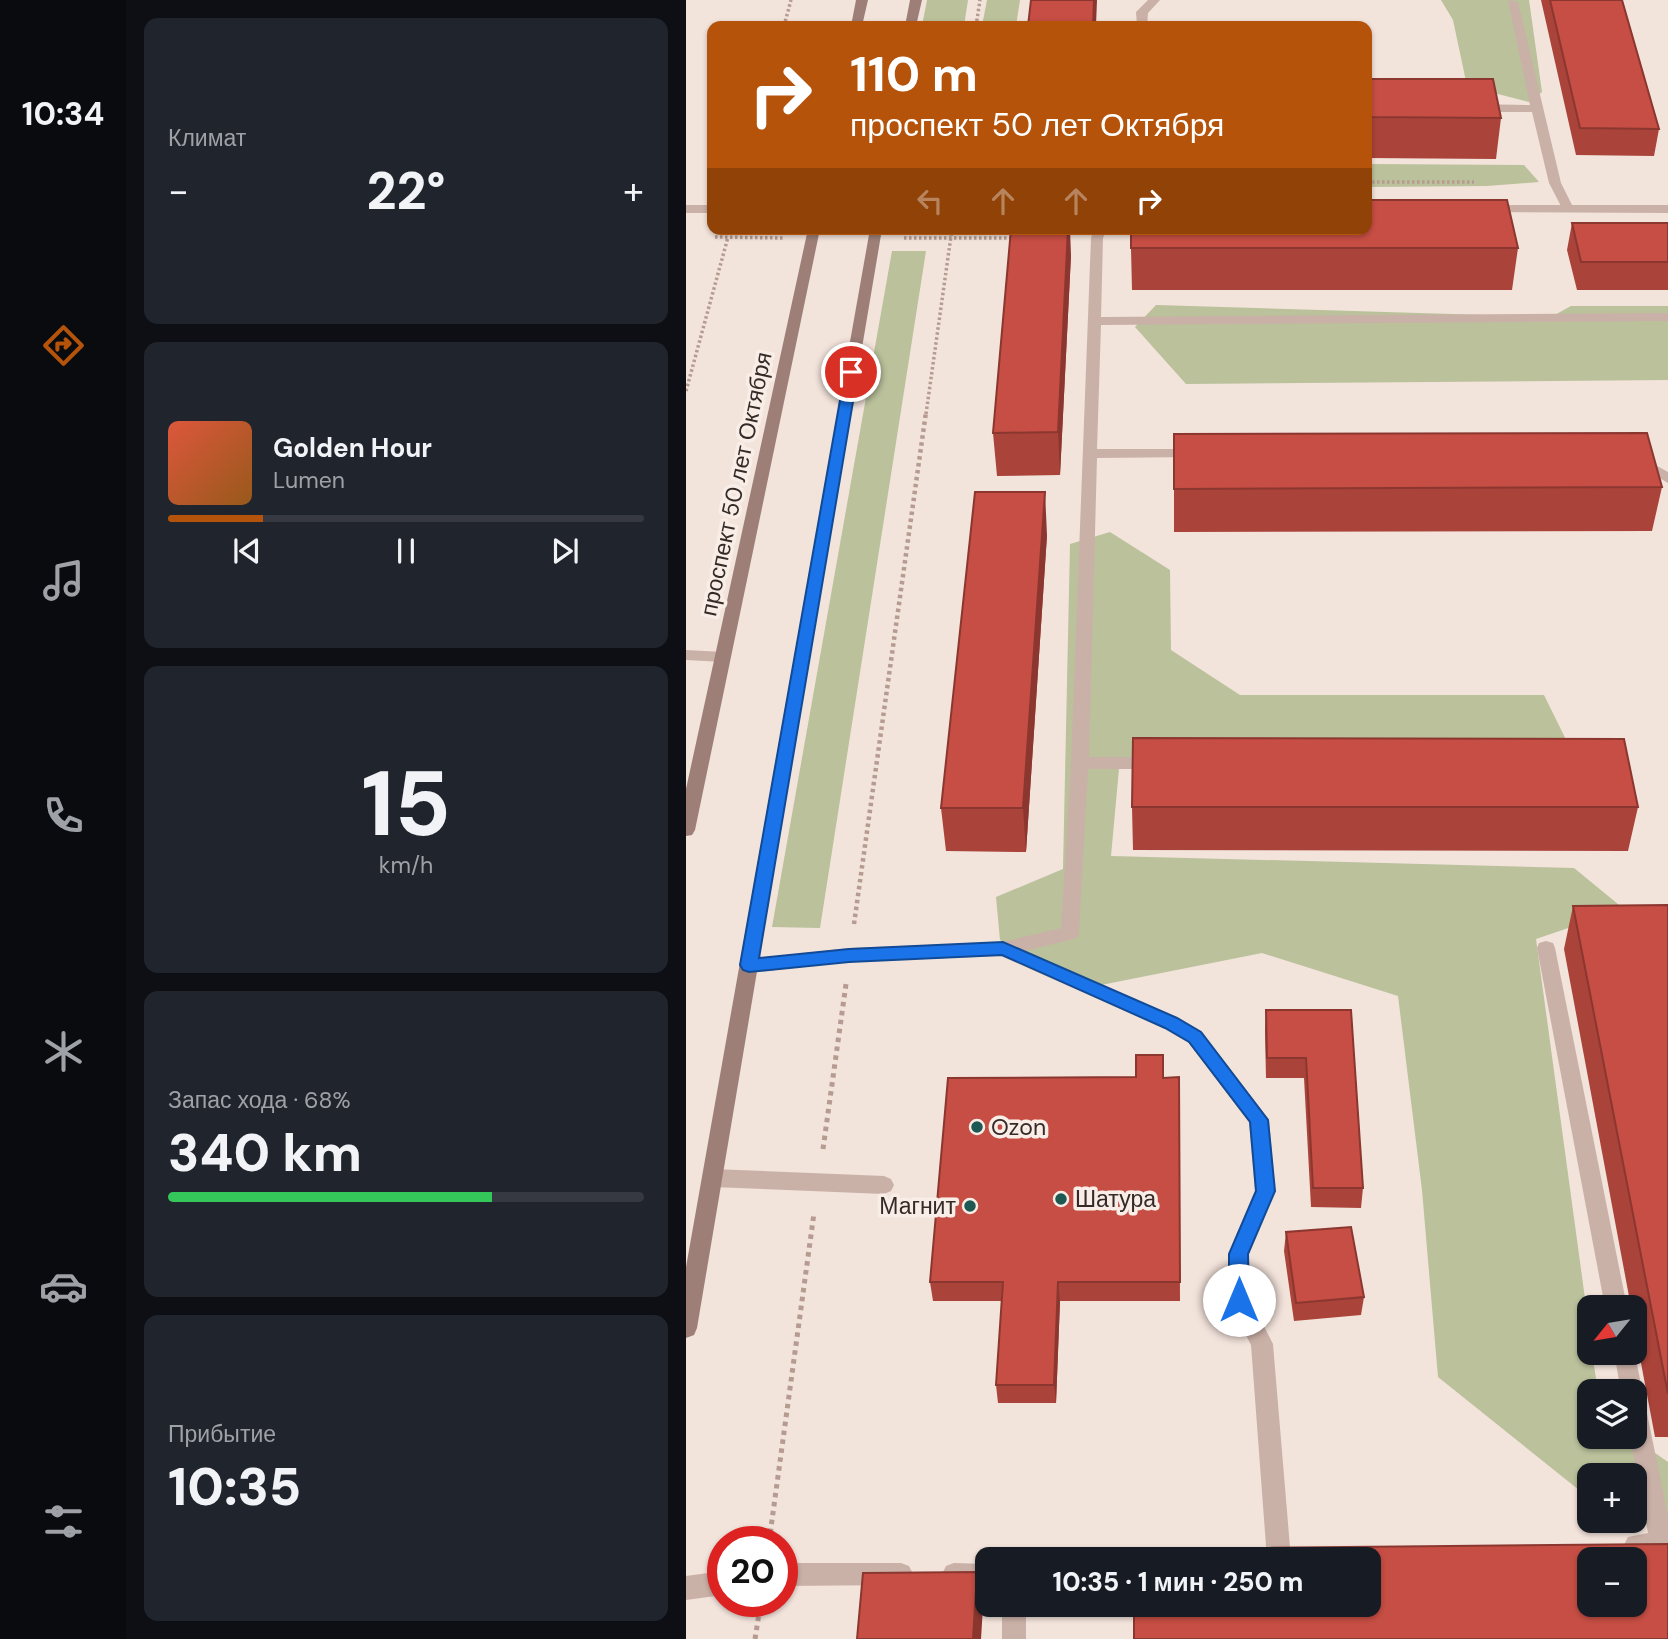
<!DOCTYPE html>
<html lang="ru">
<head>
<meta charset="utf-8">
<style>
  body { margin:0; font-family:"DM Sans",sans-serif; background:#20242c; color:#f1f3f6; height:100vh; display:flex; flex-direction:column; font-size:26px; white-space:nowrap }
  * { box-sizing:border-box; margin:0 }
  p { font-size:23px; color:#9ea1a6 }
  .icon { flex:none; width:38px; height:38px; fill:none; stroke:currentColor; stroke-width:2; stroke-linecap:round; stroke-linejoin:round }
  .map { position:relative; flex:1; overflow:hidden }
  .side { display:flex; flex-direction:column; gap:18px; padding:18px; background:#0d0f14; width:560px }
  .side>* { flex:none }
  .top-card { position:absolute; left:21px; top:21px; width:665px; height:214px; border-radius:14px; box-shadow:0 2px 5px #0004; background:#b45309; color:#fff; overflow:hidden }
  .needle { width:46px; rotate:240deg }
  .controls { position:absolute; left:891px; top:1295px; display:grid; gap:14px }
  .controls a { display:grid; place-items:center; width:70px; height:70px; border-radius:14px; background:#171b24; box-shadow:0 2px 5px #0004; font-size:35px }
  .speed { position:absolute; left:21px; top:1526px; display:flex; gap:14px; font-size:35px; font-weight:700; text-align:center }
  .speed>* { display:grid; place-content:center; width:91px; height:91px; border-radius:50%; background:#171b24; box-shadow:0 2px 5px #0004; line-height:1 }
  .speed .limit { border:10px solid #d22; background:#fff; color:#111 }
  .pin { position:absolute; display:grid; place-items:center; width:60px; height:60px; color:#fff; margin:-30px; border:4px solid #fff; border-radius:50%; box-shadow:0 2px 7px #0007 }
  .me { position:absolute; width:77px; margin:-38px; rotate:0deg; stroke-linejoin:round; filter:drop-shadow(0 0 5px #0008) }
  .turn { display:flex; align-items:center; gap:24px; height:147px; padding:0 28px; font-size:32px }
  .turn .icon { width:91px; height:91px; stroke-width:2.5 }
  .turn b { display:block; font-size:49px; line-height:60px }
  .lanes { display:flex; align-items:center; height:66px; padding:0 28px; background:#0003; justify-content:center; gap:35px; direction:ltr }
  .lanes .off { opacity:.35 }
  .big { font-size:52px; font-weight:800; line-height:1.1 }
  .side .tile { flex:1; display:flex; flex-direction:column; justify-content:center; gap:10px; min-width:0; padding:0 24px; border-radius:14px; background:#20242c }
  .side .dial { align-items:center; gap:0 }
  .dial b { font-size:91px; line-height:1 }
  .song { display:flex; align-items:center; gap:21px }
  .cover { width:84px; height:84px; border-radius:10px; background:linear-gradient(135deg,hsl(10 70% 55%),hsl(30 70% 35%)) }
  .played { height:7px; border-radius:4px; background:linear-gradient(90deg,#b45309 20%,#363941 20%) }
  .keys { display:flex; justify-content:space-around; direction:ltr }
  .heat { display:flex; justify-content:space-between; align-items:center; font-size:38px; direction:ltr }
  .charge { height:10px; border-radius:5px; background:linear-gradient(90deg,#34c759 68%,#363941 0) }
  .trip { position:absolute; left:289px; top:1547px; width:406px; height:70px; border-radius:14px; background:#171b24; box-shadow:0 2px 5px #0004; font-weight:800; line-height:70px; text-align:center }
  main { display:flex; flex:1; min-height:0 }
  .menu { display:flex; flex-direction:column; width:126px; justify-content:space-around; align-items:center; background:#090b0e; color:#9ea1a6 }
  .menu .icon { width:49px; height:49px }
  .menu .on { color:#b45309 }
  .menu b { font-size:32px; color:#f1f3f6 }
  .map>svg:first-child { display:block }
  .green { fill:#bac19b }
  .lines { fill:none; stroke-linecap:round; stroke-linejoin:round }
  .path-far2 { stroke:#b69b91; stroke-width:3.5; stroke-dasharray:2.5 2.5; stroke-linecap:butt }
  .path-far1 { stroke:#b69b91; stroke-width:4.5; stroke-dasharray:3.5 3.5; stroke-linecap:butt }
  .path { stroke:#b69b91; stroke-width:5; stroke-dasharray:4.5 4.5; stroke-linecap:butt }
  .lane { fill:#cab1a7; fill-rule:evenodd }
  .street { fill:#cab1a7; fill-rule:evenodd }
  .secondary { fill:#9d7f78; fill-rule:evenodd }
  .wall { fill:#aa433a }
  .shaded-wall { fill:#8b3730 }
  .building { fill:#c64e44; stroke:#8b3730; stroke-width:2; fill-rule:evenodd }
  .route { fill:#1a73e8; stroke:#114b97; stroke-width:2 }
  .poi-dot { fill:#1d5852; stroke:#f9eee7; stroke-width:2.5 }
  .labels { text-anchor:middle; stroke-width:7; stroke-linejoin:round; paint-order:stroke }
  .street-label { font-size:23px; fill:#362a27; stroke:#f9eee7 }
  .poi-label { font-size:23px; fill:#362a27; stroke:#f9eee7; text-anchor:start }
</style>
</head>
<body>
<main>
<nav class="menu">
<b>10:34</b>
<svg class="icon on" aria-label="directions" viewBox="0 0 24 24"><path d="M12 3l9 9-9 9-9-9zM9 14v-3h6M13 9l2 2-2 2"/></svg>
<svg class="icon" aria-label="music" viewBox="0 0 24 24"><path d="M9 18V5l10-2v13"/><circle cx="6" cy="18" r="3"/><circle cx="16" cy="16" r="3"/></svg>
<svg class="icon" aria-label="phone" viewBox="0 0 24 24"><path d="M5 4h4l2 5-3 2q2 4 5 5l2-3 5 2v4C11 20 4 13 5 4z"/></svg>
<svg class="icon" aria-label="climate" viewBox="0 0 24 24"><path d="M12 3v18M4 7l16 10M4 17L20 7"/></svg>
<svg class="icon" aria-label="car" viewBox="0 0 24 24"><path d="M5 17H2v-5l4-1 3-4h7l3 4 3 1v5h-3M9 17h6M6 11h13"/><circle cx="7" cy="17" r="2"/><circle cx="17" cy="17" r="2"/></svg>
<svg class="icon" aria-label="filters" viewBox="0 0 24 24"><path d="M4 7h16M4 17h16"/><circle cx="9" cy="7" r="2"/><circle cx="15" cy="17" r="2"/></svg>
</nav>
<section class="side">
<div class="tile"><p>Климат</p>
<div class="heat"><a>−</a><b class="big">22°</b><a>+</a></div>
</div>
<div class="tile">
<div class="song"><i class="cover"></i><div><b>Golden Hour</b><p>Lumen</p></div></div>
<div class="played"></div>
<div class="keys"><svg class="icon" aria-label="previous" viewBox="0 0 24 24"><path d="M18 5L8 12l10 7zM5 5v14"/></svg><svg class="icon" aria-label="pause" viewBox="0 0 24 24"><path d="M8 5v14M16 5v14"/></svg><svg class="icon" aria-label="next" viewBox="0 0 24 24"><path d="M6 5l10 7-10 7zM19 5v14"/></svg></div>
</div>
<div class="tile dial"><b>15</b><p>km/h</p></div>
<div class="tile"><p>Запас хода · 68%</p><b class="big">340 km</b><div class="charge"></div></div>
<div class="tile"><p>Прибытие</p><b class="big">10:35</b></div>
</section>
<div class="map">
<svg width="982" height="1639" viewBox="0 0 982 1639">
  <rect width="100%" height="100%" fill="#f2e3db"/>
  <path class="green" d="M 241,0 L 282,0 L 278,26 L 236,26 Z
    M 301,0 L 334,0 L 330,26 L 296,26 Z
    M 755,0 L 843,0 L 856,92 L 843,102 L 781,86 L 767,20 Z
    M 681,164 L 838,165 L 853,182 L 801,186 L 681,187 Z
    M 206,251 L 240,251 L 134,928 L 86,927 Z
    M 470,305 L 865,317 L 885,306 L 982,306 L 982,380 L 500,384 L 449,327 Z
    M 424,532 L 484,570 L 485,650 L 554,695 L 858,695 L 890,760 L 434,758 L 425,856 L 888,868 L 938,909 L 850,939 L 903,1328 L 903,1353 L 906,1353 L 912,1391 L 903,1391 L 903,1437 L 946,1437 L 982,1462 L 982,1516 L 949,1514 L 948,1475 L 903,1475 L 903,1498 L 752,1377 L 736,1190 L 712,996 L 576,953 L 405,987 L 314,940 L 310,897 L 377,869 L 384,544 Z"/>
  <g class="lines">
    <path class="path-far2" d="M 98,26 L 105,0
      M 290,26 L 294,0
      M 681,182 L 788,182
      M 29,237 L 97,238
      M 218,238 L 328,238
      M 0,391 L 42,237
      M 240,414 L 266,229"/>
    <path class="path-far1" d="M 168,924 L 240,412"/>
    <path class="path" d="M 137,1149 L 160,984
      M 83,1542 L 128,1213
      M 69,1639 L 75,1601"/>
    <path class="lane" d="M 462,0 L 474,0 L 462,13 L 461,26 L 451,26 L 450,12 Z
      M 822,0 L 832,2 L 875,183 L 888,209 L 886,212 L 878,212 L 863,183 L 846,112 L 788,112 L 782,108 L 788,104 L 844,105 Z
      M 408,229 L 421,229 L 417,238 L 415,317 L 982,313 L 982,321 L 415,325 L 411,449 L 510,449 L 517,453 L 510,457 L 411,458 L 403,757 L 468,757 L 477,763 L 468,769 L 402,769 L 393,933 L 391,938 L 339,951 L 492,1018 L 516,1032 L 583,1120 L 589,1191 L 563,1254 L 564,1299 L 587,1344 L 605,1559 L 581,1559 L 565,1345 L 542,1300 L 543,1254 L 569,1191 L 563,1122 L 502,1042 L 478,1028 L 315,956 L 164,962 L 63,973 L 56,971 L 54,966 L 56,961 L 63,959 L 164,948 L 317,942 L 375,928 L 385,763 L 405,238 Z
      M 951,455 L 982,472 L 982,483 L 946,462 L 944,459 L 946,456 Z
      M 0,650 L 37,652 L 45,657 L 37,662 L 0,660 Z
      M 860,941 L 867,943 L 869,948 L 941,1307 L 919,1307 L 851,948 L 853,943 Z
      M 26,1169 L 198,1176 L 205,1179 L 208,1185 L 205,1191 L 198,1194 L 26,1187 L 19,1184 L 16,1178 L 19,1172 Z
      M 948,1350 L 982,1516 L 982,1554 C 970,1556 954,1558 942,1553 L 938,1545 L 942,1537 L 962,1533 L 944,1437 L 948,1437 L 948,1391 L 935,1391 L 928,1353 L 948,1353 Z
      M 96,1563 L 215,1563 L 223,1566 L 227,1574 L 223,1582 L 215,1585 L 96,1586 Z
      M 268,1563 L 301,1564 L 301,1586 L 268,1585 L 260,1582 L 256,1574 L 260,1566 Z
      M 37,1571 L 37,1595 L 0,1600 L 0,1576 Z
      M 316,1605 L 340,1605 L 340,1639 L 316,1639 Z"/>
    <path class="street" d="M 0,205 L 26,205 L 26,213 L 0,213 Z
      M 800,205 L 982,205 L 982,213 L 796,212 L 794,209 Z"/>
    <path class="secondary" d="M 170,0 L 182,0 L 176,26 L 165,26 Z
      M 224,0 L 236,0 L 230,26 L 219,26 Z
      M 122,229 L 134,229 L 9,830 L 6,835 L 0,836 L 0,789 Z
      M 184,229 L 196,229 L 11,1328 L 8,1335 L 0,1338 L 0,1267 Z"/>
  </g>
  <path class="wall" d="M 855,0 L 936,0 L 973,129 L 968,156 L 890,155 Z
    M 681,79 L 815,118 L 810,159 L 681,158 Z
    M 886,223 L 982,223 L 982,290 L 891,290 L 881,250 Z
    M 445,248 L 832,248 L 826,290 L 446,290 Z
    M 385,255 L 374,475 L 311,476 L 307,433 Z
    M 488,434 L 976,487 L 966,531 L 488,532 Z
    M 361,535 L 340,852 L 260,851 L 255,808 Z
    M 446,807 L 952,807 L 942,851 L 447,850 Z
    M 982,905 L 982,1437 L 969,1437 L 948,1326 L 948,1307 L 945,1307 L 878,949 L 887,906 Z
    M 580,1010 L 665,1010 L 677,1188 L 675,1208 L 625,1207 L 618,1078 L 580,1078 L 579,1030 Z
    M 493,1077 L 494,1301 L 374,1301 L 370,1403 L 312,1403 L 310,1385 L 316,1301 L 247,1301 L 244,1282 L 478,1078 Z
    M 600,1232 L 678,1297 L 675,1315 L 608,1321 L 598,1251 Z"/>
  <path class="shaded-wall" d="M 408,0 L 411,0 L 410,26 L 407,26 Z
    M 382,229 L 384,229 L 385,255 L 374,475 L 372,432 Z
    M 359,492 L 361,535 L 340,852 L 337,808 Z
    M 372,1282 L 374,1301 L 370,1403 L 368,1385 Z
    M 291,1572 L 297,1607 L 295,1639 L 287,1639 Z"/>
  <path class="building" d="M 345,0 L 408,0 L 407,26 L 342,26 Z
    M 864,0 L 936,0 L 973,129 L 894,128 Z
    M 681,79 L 807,79 L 815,118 L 681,117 Z
    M 681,200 L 821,200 L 832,248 L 445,248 L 445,229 L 681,229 Z
    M 886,223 L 982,223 L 982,262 L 895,262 Z
    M 325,229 L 382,229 L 372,432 L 307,433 Z
    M 961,433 L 976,487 L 488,489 L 488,434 Z
    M 289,492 L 359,492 L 337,808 L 255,808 Z
    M 447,738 L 938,739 L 952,807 L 446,807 Z
    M 982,905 L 982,1394 L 887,906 Z
    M 580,1010 L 665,1010 L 677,1188 L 627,1188 L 620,1058 L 581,1058 Z
    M 450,1055 L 477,1055 L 477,1078 L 493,1077 L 494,1282 L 372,1282 L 368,1385 L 310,1385 L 317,1282 L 244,1282 L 262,1078 L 450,1077 Z
    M 665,1227 L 678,1297 L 610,1303 L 600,1232 Z
    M 982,1544 L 982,1639 L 448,1639 L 448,1605 L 682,1605 L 682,1559 L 448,1559 L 448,1549 ZM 903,1559 L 948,1559 L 948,1605 L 903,1605 Z
    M 291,1572 L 287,1639 L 171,1639 L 177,1573 Z"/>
  <path class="route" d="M 165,369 L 172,372 L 73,958 L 163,949 L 317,942 L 491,1018 L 515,1032 L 582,1120 L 589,1191 L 562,1254 L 563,1300 L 560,1306 L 553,1309 L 546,1306 L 543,1300 L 543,1254 L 570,1191 L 564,1122 L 503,1042 L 479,1028 L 316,955 L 163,962 L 63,972 L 57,970 L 54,965 L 159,372 Z"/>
  <g class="poi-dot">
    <circle cx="291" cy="1127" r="7"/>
    <circle cx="375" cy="1199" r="7"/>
    <circle cx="284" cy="1206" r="7"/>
  </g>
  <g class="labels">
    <g class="street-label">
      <text transform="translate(50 484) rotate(-78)" y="8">проспект 50 лет Октября</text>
    </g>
    <g class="poi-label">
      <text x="305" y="1135">Ozon</text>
      <text x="389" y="1207">Шатура</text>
      <text x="270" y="1214" text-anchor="end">Магнит</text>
    </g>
  </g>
</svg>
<div class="controls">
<a><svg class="needle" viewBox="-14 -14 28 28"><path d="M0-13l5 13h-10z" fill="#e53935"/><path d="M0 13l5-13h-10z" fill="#9ea1a6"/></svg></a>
<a><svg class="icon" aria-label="layers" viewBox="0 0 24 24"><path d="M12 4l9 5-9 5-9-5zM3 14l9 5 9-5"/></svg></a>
<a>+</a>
<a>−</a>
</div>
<div class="speed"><div class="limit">20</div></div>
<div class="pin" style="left:165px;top:372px;background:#d93025"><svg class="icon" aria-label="arrive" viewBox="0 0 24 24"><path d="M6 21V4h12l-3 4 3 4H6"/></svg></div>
<svg class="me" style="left:553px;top:1300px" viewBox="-20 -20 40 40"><circle r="19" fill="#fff"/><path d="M0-13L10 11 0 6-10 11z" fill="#1a73e8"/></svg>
<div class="trip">10:35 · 1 мин · 250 m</div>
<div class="top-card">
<div class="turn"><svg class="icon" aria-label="right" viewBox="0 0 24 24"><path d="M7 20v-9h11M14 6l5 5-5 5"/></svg><div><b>110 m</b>проспект 50 лет Октября</div></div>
<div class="lanes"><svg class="icon off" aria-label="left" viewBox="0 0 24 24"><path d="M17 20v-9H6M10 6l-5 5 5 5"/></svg><svg class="icon off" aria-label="ahead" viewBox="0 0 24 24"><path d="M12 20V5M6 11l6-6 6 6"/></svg><svg class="icon off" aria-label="ahead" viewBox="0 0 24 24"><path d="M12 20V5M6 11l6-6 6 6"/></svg><svg class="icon" aria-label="right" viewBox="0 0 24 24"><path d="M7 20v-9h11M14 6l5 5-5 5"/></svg></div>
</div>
</div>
</main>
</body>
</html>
